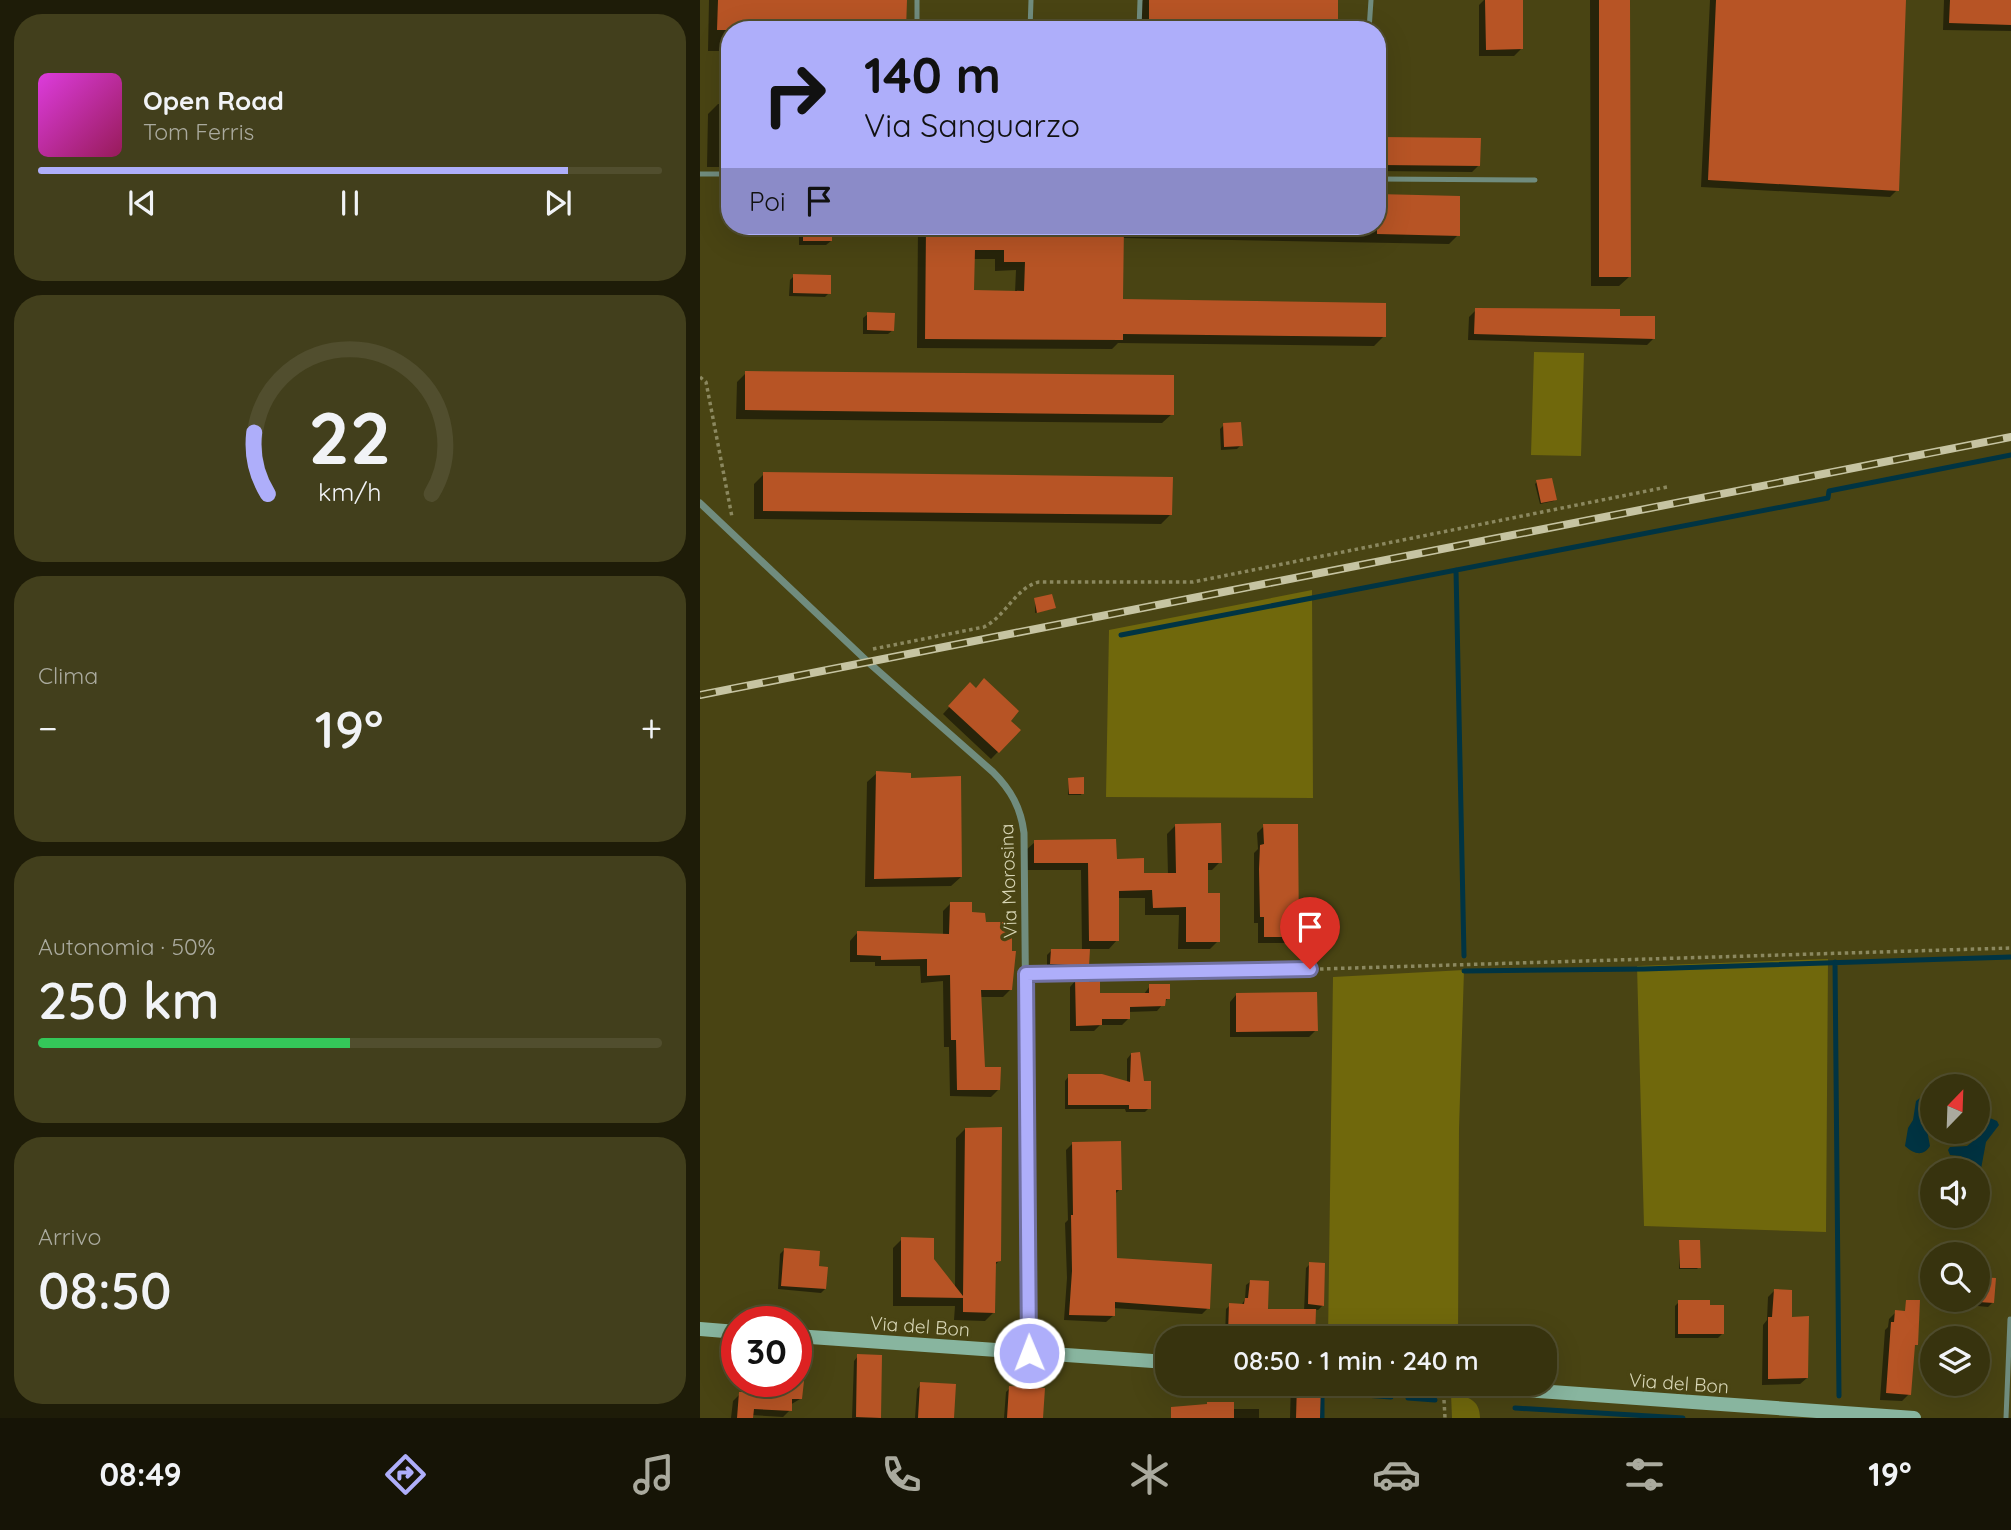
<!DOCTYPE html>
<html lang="it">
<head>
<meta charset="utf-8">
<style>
  body { margin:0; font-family:Quicksand,sans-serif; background:#423f1c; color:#f1f3f6; height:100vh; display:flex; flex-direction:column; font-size:26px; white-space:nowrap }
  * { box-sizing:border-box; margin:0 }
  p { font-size:23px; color:#aaaa9e }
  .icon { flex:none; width:38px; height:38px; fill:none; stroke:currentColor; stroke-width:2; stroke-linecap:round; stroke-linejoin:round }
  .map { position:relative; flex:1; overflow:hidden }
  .side { display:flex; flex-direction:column; gap:14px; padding:14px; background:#1e1c08; width:700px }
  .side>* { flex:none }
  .top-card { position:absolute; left:21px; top:21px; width:665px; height:214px; border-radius:28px; box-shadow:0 7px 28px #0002,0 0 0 2px #514e2e; background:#aeaefa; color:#111; overflow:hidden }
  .needle { width:46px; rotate:23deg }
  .controls { position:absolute; left:1220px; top:1074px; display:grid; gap:14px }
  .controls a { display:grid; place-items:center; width:70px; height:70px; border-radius:50%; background:#37330e; box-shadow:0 7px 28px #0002,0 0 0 2px #514e2e; font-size:35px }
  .speed { position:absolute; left:21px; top:1306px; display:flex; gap:14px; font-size:35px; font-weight:700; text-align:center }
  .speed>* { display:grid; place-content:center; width:91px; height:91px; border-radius:50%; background:#37330e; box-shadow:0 7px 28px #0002,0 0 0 2px #514e2e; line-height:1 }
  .speed .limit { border:10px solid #d22; background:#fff; color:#111 }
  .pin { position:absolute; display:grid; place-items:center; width:60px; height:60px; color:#fff; margin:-72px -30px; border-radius:50% 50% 50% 0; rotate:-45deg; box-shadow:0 0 7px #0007 }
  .pin .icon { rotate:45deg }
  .me { position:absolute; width:77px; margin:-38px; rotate:359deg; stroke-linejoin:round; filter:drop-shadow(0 0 5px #0008) }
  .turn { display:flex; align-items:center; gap:24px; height:147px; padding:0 28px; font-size:32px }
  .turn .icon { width:91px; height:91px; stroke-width:2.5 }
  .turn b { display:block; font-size:49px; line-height:60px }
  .then { display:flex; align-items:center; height:66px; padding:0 28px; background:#0003; gap:14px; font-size:26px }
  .big { font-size:52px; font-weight:600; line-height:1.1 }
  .side .tile { flex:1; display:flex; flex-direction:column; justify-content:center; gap:10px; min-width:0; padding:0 24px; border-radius:28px; background:#423f1c }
  .side .dial { align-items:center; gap:0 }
  .dial svg { height:182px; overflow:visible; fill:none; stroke:#514e2e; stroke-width:7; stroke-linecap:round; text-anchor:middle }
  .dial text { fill:#f1f3f6; stroke:none }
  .song { display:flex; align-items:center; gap:21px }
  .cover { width:84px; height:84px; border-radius:10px; background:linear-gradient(135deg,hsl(300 70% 55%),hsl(330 70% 35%)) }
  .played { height:7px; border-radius:4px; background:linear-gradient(90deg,#aeaefa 85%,#514e2e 85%) }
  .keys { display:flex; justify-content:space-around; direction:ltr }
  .heat { display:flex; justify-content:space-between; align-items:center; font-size:38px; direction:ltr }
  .charge { height:10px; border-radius:5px; background:linear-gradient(90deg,#34c759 50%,#514e2e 0) }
  .trip { position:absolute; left:455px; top:1326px; width:402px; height:70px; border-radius:28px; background:#37330e; box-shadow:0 7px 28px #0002,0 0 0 2px #514e2e; font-weight:600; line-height:70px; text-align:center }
  .dock { display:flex; height:112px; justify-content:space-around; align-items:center; background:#161406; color:#aaaa9e }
  .dock .icon { width:49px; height:49px }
  .dock .on { color:#aeaefa }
  .dock b { font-size:32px; color:#f1f3f6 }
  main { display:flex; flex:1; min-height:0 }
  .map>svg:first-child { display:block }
  .green { fill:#70680c }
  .water { fill:#003443 }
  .shadow { fill:#0007; fill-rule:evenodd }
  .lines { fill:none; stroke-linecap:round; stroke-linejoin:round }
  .stream { stroke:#003443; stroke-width:5 }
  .building { fill:#b75425; fill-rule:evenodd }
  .path { stroke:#8b885f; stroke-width:3.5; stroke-dasharray:3.5 3.5; stroke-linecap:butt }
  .lane { stroke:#708c7e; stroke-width:5 }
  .street { stroke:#708c7e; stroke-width:7 }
  .secondary { stroke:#88b59f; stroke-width:14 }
  .rail-casing { stroke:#c6c4a2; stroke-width:8 }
  .rail { stroke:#494413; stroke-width:5; stroke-dasharray:16; stroke-linecap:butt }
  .route-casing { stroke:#7171a2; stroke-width:18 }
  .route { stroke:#aeaefa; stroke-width:12 }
  .labels { text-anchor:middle; stroke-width:7; stroke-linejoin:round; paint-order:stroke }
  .street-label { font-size:19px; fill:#d8d6b6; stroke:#494413 }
</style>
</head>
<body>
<main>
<section class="side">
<div class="tile">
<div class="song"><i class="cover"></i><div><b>Open Road</b><p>Tom Ferris</p></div></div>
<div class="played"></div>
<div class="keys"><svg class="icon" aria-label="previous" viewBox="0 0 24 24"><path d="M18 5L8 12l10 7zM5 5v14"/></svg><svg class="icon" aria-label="pause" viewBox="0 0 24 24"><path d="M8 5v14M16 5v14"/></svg><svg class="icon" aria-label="next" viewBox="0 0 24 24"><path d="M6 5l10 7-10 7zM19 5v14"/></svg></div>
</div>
<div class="tile dial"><svg viewBox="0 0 100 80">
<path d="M14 69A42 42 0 1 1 86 69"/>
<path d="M14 69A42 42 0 0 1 8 42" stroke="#aeaefa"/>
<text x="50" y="56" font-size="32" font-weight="700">22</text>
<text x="50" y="72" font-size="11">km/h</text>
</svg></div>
<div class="tile"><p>Clima</p>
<div class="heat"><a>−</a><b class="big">19°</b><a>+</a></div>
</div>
<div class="tile"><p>Autonomia · 50%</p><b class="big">250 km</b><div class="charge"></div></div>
<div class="tile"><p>Arrivo</p><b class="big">08:50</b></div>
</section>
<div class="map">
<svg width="1311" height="1418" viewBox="0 0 1311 1418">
  <rect width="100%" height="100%" fill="#494413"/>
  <path class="green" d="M 834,352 L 884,353 L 881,456 L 831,455 Z
    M 612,590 L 613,798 L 406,797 L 409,630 Z
    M 1128,959 L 1126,1232 L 944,1226 L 937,966 Z
    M 764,970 L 759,1129 L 758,1339 L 628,1339 L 633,977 Z
    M 751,1394 C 768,1396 780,1400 780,1418 L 752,1418 Z"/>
  <path class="water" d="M 1220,1098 L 1232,1104 L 1232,1120 L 1227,1130 L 1230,1146 C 1223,1157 1214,1154 1205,1146 L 1208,1128 L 1213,1120 L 1216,1101 Z
    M 1278,1107 L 1285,1116 L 1297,1121 L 1299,1125 L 1286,1142 L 1281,1169 L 1276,1171 L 1261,1156 L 1250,1155 L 1248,1150 L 1250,1147 L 1267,1146 L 1272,1142 L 1273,1137 L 1270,1132 L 1278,1132 Z"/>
  <path class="shadow" d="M 9,0 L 205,0 L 30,30 L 30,51 L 8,51 Z
    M 443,0 L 636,0 L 636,30 L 440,30 L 440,3 Z
    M 784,0 L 821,0 L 821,49 L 814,56 L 779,56 L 779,5 Z
    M 890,0 L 929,0 L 929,277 L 919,286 L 891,286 Z
    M 1010,0 L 1205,0 L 1197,190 L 1190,197 L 1001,187 Z
    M 1244,0 L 1311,0 L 1311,31 L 1243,30 Z
    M 18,104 L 30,105 L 30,167 L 7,167 L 8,114 Z
    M 682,139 L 779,165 L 772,172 L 677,171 L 677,144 Z
    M 99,226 L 131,226 L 131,241 L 126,245 L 99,245 Z
    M 218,226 L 677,226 L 758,235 L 749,244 L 423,238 L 422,301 L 684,336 L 674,346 L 418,343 L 412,349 L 217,348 ZM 273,259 L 295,259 L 295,271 L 316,270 L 315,293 L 273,292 Z
    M 94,276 L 129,293 L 125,297 L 89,296 L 90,280 Z
    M 776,310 L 918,318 L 953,339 L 947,345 L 768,340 L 769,317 Z
    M 168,314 L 193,330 L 188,334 L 163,334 L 163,318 Z
    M 46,373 L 472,414 L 462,423 L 36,419 L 37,382 Z
    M 524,425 L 541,445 L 537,449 L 521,450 L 520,429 Z
    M 64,474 L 470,515 L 461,524 L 54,519 L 54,484 Z
    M 837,482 L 855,499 L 854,501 L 840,504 L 835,484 Z
    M 335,599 L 354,608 L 335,613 Z
    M 264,691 L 319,730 L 291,759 L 243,714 Z
    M 177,773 L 261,877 L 251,886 L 165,887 L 167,782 Z
    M 369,779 L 382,793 L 381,795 L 368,795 Z
    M 475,826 L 520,862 L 512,870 L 506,870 L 506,894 L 518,941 L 510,949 L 478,949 L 479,915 L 445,915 L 445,898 L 418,898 L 417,940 L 409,949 L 388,949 L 388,965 L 383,970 L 347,967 L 347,955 L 351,951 L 382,950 L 381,870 L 327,870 L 326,850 L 335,842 L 415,861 L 443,875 L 468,875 L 467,834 Z
    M 564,826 L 597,936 L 590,943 L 558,943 L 558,923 L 554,923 L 554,853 L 558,849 L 557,833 Z
    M 250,904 L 271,914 L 284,924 L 311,989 L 303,997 L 280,997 L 284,1068 L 299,1089 L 291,1097 L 250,1096 L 249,1047 L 244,1047 L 243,981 L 221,983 L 220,966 L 175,966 L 175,962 L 150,962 L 150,941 L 157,933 L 243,936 L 243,911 Z
    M 376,980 L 398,994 L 444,994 L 450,986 L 468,998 L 457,1011 L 428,1012 L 429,1018 L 422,1025 L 400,1025 L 394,1031 L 370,1031 L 370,987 Z
    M 536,995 L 616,1030 L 609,1037 L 530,1037 L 530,1002 Z
    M 431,1054 L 449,1108 L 445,1112 L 426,1112 L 425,1109 L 365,1109 L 365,1081 L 369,1076 L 427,1083 L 427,1059 Z
    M 265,1129 L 299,1261 L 294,1266 L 293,1313 L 285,1321 L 254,1320 L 255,1306 L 193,1306 L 193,1248 L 202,1239 L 232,1260 L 255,1289 L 256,1138 Z
    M 373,1143 L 420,1189 L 414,1195 L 415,1260 L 508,1308 L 502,1314 L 413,1308 L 413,1316 L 406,1322 L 364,1320 L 367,1278 L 365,1223 L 368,1220 L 366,1150 Z
    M 980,1242 L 999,1267 L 997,1269 L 979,1269 Z
    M 84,1250 L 117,1268 L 125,1289 L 121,1293 L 78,1289 L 80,1254 Z
    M 610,1264 L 623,1305 L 618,1310 L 614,1309 L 614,1339 L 525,1337 L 526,1309 L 530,1305 L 541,1306 L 545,1299 L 546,1285 L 550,1282 L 566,1310 L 604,1311 L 606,1268 Z
    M 1278,1273 L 1285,1274 L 1284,1279 L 1293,1302 L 1288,1307 L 1247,1303 L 1247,1300 L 1278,1300 Z
    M 1074,1291 L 1090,1318 L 1107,1378 L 1100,1384 L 1062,1385 L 1063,1325 L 1067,1320 L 1068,1297 Z
    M 979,1302 L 1022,1334 L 1018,1338 L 975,1338 L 975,1306 Z
    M 1196,1312 L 1216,1344 L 1213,1348 L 1209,1394 L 1202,1401 L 1180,1400 L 1185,1330 L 1188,1327 L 1189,1319 Z
    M 158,1356 L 179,1417 L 178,1418 L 152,1418 L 154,1361 Z
    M 102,1380 L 100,1399 L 90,1405 L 90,1410 L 83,1417 L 51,1415 L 51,1418 L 31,1418 L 33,1401 L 40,1394 L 43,1394 L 44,1385 L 48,1381 Z
    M 221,1384 L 253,1418 L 215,1418 L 217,1389 Z
    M 591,1384 L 620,1384 L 618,1418 L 590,1418 Z
    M 310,1388 L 341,1418 L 304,1418 L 306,1392 Z
    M 533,1409 L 559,1409 L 559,1418 L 492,1418 Z"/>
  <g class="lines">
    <path class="stream" d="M 756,570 L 764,956
      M 421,635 L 1128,498 L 1129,491 L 1311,455
      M 1135,962 L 1139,1396
      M 764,971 L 944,969 L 1311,957
      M 708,1398 L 735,1400
      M 815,1408 L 983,1418
      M 622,1418 L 622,1395 L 625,1392 L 691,1397"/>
  </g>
  <path class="building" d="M 18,0 L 207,0 L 206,30 L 17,30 Z
    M 449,0 L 638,0 L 638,30 L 449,30 Z
    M 785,0 L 823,0 L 823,49 L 786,50 Z
    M 899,0 L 930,0 L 931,277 L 899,277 Z
    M 1016,0 L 1206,0 L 1199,191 L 1008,180 Z
    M 1250,0 L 1311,0 L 1311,25 L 1249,23 Z
    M 682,137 L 781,138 L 780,166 L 681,165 Z
    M 677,194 L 760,196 L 760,236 L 677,234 Z
    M 103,226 L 132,226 L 132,241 L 103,241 Z
    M 226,226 L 424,226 L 423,299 L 686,303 L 686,337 L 423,334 L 423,340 L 225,339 ZM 275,250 L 304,250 L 304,262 L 325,262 L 324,291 L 274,290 Z
    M 93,274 L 131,275 L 131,294 L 93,293 Z
    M 775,308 L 920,309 L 920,316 L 955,316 L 955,339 L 774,334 Z
    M 167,312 L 195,313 L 194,331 L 167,330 Z
    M 45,371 L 474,375 L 474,415 L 45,410 Z
    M 541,422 L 543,446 L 524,447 L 523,423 Z
    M 63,472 L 473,477 L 472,515 L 63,511 Z
    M 852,478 L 857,500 L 841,503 L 836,480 Z
    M 352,594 L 356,608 L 337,613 L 334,598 Z
    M 284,678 L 319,711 L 311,721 L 321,730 L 299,753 L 248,706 L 270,682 L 276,688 Z
    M 176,771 L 211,773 L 211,778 L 261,776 L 262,877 L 174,879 Z
    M 384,777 L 384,794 L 369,794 L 368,778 Z
    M 521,823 L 522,863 L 508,863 L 508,893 L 520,893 L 520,942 L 486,942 L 486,907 L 453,908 L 452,890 L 419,891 L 419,941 L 389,941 L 388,863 L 334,863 L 334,840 L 416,839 L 417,859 L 444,858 L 444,873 L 476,873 L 475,824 Z
    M 563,824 L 598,824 L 599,937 L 564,937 L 564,917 L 560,917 L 559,869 L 560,845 L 564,844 Z
    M 250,902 L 272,902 L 272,912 L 285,913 L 286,922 L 312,922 L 312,951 L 316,951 L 312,990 L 281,990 L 285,1067 L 301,1067 L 300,1090 L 257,1090 L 256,1040 L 251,1040 L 250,975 L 227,976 L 227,959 L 181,960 L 181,956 L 157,955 L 157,931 L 249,934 Z
    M 351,949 L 390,949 L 389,966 L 350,964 Z
    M 375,978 L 389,978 L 389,982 L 400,981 L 400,993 L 449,993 L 449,984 L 470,984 L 470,999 L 466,999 L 465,1006 L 430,1007 L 430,1019 L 402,1019 L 402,1025 L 376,1026 Z
    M 617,992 L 618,1031 L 536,1032 L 536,993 Z
    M 440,1052 L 444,1081 L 451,1081 L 451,1109 L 429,1109 L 429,1105 L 368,1105 L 368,1074 L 402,1074 L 430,1082 L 431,1053 Z
    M 302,1127 L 301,1261 L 296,1262 L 295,1313 L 263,1312 L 263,1298 L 201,1297 L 201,1237 L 234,1238 L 234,1259 L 263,1296 L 265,1128 Z
    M 421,1141 L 422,1190 L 416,1190 L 417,1258 L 512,1264 L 510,1309 L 415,1302 L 415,1316 L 369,1315 L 372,1271 L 371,1215 L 373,1215 L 372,1142 Z
    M 979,1240 L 1000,1240 L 1001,1268 L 980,1268 Z
    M 84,1248 L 120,1251 L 119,1266 L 128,1267 L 126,1289 L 81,1286 Z
    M 609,1262 L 625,1263 L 624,1306 L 608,1304 Z
    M 1278,1277 L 1296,1278 L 1294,1303 L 1278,1302 Z
    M 550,1280 L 569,1281 L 568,1309 L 616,1309 L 615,1339 L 528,1334 L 529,1303 L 544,1304 L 545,1298 L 548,1298 Z
    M 1074,1289 L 1092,1290 L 1092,1317 L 1109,1316 L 1108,1378 L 1068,1379 L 1068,1317 L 1072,1317 Z
    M 978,1300 L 1010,1300 L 1010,1305 L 1024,1305 L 1024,1334 L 978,1334 Z
    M 1206,1300 L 1220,1300 L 1218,1345 L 1215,1345 L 1211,1395 L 1186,1393 L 1191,1322 L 1194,1322 L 1195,1310 L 1205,1311 Z
    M 157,1354 L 182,1355 L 181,1418 L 156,1417 Z
    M 50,1381 L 104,1381 L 102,1399 L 92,1399 L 92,1411 L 54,1409 L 53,1418 L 37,1418 L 39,1392 L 49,1392 Z
    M 220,1382 L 256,1384 L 254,1418 L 218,1418 Z
    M 597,1384 L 621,1384 L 620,1418 L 596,1418 Z
    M 309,1386 L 345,1388 L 343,1418 L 307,1418 Z
    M 507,1402 L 534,1402 L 534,1418 L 471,1418 L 471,1407 L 507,1404 Z"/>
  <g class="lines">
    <path class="path" d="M 0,377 L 6,382 L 32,517
      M 173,649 L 284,627 C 306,616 316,587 339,582 L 493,582 L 967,487
      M 620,969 L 1311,948
      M 744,1400 L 745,1418"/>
    <path class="lane" d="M 217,30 L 217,0
      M 330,30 L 331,0
      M 439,30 L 440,0
      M 669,30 L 671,0
      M 0,174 L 30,174
      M 677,179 L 835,180
      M 1306,1418 L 1310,1319"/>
    <path class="street" d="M 0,503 L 168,662 L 293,772 C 311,790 321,808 324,833 L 329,1352
      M 326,973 L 610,969"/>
    <path class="secondary" d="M 0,1329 L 37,1332
      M 96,1336 L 467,1362
      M 742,1384 L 1214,1418"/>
    <g class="rail-casing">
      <path id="rail" d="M 0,695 L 1311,437"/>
    </g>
    <use href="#rail" class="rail"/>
  </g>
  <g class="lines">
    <g class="route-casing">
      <path id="route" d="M 329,1353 L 326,974 L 610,969"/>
    </g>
    <use href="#route" class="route"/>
  </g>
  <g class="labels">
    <g class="street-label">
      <text transform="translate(308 881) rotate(-92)" y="7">Via Morosina</text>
      <text transform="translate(220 1326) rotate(4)" y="7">Via del Bon</text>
      <text transform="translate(979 1383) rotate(4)" y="7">Via del Bon</text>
    </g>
  </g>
</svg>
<div class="controls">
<a><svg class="needle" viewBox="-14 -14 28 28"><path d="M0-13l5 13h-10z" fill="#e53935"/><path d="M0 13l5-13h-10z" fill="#aaaa9e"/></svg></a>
<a><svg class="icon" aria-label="sound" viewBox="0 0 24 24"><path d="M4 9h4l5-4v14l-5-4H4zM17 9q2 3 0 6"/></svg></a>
<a><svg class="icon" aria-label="search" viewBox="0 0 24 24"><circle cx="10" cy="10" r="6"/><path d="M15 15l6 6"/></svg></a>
<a><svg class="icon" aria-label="layers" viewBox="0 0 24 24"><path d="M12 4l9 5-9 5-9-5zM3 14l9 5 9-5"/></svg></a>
</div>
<div class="speed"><div class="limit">30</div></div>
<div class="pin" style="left:610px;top:969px;background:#d93025"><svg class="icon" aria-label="arrive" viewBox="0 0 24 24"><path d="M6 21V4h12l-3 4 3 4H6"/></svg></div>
<svg class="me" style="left:329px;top:1353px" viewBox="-20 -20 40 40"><circle r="17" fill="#aeaefa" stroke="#fff" stroke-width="3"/><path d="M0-11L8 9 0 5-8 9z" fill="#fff"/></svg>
<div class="trip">08:50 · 1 min · 240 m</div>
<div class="top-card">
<div class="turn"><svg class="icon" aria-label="right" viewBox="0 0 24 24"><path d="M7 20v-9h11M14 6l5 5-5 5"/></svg><div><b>140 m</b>Via Sanguarzo</div></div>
<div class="then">Poi<svg class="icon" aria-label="arrive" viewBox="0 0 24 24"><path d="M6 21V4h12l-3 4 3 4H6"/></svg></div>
</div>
</div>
</main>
<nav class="dock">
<b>08:49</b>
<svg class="icon on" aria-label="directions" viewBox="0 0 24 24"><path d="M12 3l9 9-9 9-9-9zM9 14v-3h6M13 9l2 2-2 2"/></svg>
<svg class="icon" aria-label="music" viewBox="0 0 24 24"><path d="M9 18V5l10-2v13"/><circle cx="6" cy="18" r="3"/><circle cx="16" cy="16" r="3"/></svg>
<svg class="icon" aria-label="phone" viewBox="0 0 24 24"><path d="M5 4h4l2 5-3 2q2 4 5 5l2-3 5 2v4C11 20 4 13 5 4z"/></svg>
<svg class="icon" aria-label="climate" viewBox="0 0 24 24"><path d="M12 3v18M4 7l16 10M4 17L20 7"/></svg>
<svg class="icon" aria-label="car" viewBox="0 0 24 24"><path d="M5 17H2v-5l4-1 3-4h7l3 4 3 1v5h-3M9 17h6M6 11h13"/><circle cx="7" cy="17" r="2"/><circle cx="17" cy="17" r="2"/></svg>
<svg class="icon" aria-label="filters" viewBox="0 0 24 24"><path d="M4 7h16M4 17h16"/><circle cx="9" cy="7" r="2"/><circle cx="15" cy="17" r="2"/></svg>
<b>19°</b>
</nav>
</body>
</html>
